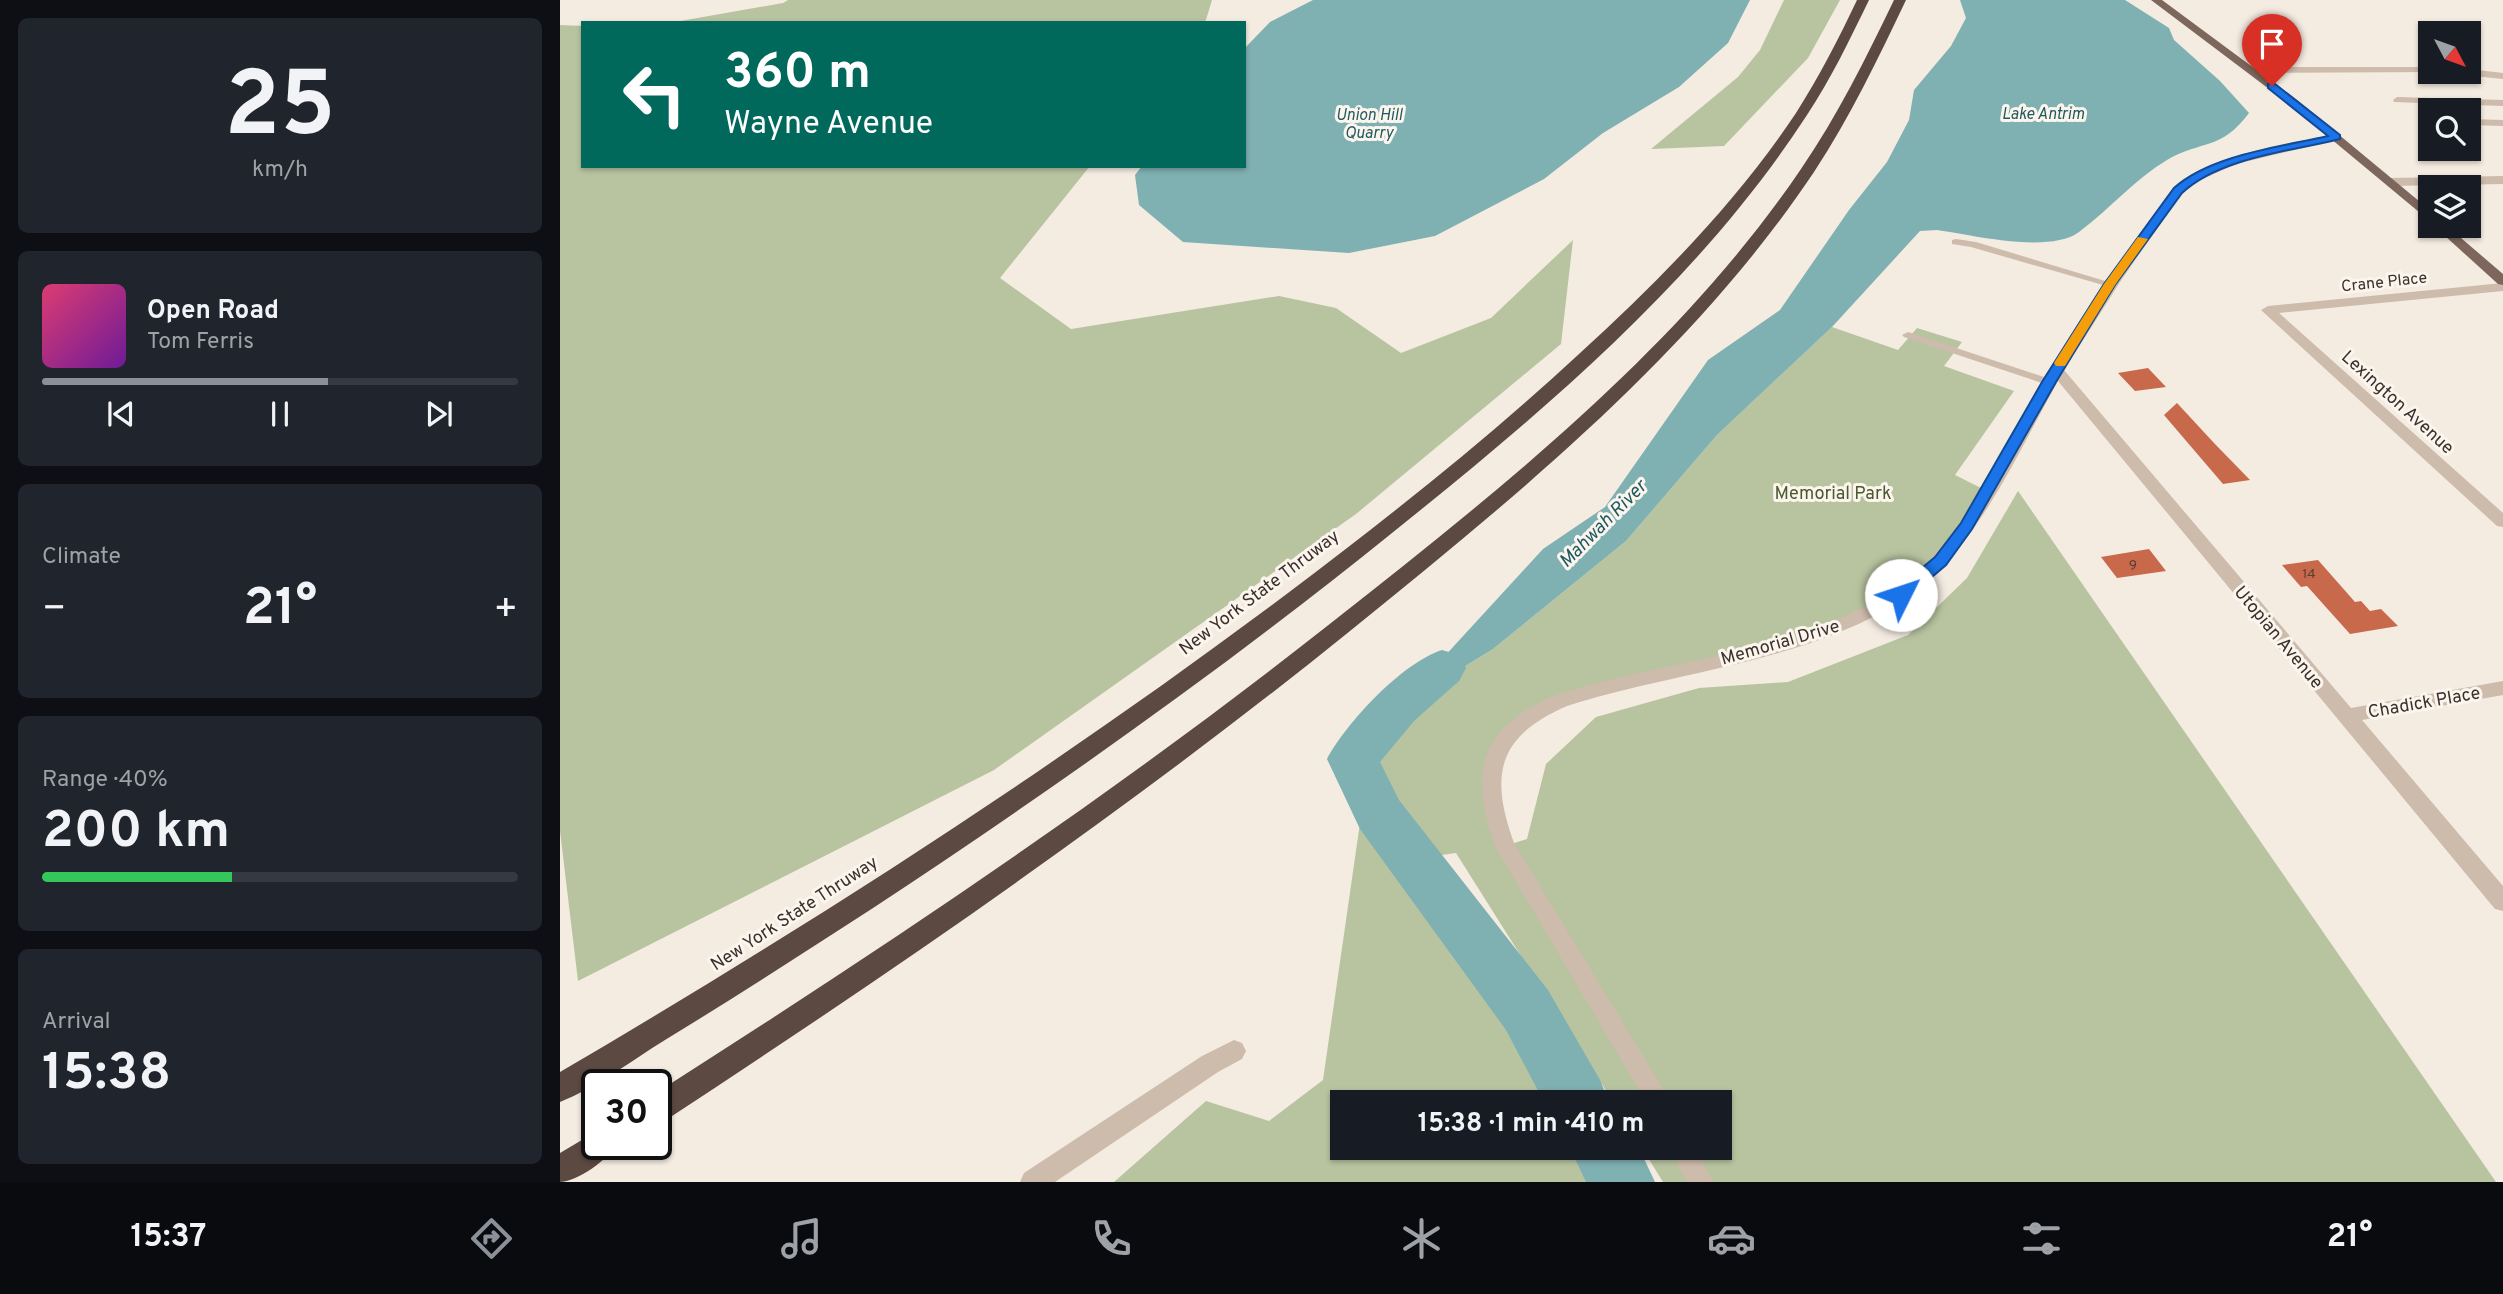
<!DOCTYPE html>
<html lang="en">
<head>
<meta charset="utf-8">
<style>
  body { margin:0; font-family:Overpass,sans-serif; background:#20242c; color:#f1f3f6; height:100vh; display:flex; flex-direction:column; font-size:26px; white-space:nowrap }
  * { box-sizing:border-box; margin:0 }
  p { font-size:23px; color:#9ea1a6 }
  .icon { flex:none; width:38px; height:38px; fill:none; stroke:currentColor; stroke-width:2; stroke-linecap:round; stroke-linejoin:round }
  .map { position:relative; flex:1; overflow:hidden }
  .side { display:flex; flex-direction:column; gap:18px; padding:18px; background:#0d0f14; width:560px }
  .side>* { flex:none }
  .top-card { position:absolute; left:21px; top:21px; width:665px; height:147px; border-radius:0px; box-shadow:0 2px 5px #0004; background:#00695c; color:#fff; overflow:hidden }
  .needle { width:46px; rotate:131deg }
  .fabs { position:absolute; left:1858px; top:21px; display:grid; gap:14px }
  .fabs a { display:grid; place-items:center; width:63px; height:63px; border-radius:0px; background:#171b24; box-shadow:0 2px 5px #0004; font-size:35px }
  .speed { position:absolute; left:21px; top:1069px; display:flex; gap:14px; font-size:35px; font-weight:700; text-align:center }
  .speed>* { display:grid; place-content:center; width:91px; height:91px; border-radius:50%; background:#171b24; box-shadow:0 2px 5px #0004; line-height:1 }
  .speed .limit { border:4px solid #111; border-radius:10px; background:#fff; color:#111 }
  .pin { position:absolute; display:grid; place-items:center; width:60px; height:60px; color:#fff; margin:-72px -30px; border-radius:50% 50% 50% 0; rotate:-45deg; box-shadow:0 0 7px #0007 }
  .pin .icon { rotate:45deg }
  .me { position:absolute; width:77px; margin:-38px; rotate:49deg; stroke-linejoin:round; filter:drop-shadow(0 0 5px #0008) }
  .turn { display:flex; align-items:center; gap:24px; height:147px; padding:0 28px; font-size:32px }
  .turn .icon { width:91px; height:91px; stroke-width:2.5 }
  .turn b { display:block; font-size:49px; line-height:60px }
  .big { font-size:52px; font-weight:700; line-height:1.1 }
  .side .card { flex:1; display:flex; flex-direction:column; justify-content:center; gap:10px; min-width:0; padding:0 24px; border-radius:10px; background:#20242c }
  .side .dial { align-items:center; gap:0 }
  .dial b { font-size:91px; line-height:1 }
  .song { display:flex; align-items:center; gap:21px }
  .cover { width:84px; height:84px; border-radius:10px; background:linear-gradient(135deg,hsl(340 70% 55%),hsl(280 70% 35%)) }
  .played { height:7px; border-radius:4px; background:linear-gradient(90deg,#8c9099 60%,#363941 60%) }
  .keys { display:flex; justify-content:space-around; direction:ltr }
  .heat { display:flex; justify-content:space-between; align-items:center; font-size:38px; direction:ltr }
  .charge { height:10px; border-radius:5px; background:linear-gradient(90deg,#34c759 40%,#363941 0) }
  .trip { position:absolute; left:770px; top:1090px; width:402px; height:70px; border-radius:0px; background:#171b24; box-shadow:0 2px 5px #0004; font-weight:700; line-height:70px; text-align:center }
  .tab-bar { display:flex; height:112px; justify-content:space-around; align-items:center; background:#090b0e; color:#9ea1a6 }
  .tab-bar .icon { width:49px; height:49px }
  .tab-bar .selected { color:#8c9099 }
  .tab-bar b { font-size:32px; color:#f1f3f6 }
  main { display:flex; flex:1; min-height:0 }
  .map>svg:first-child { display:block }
  .green { fill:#b8c4a0 }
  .water { fill:#7fb0b2 }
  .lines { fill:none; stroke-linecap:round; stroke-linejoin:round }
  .river { fill:#7fb0b2; fill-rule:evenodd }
  .building { fill:#c8694b }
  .service { fill:#cdbbac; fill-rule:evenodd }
  .minor { fill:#cdbbac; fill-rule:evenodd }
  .primary { fill:#7d675c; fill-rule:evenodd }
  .motorway { fill:#5c4a42; fill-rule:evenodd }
  .route { fill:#1a73e8; stroke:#114b97; stroke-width:2 }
  .slow { fill:#f59e0b }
  .labels { text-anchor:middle; stroke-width:6; stroke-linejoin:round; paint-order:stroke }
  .number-label { font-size:14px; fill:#5e3e33 }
  .far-water-label { font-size:16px; font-style:italic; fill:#1f5a5e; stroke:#fbf5ee }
  .far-street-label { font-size:16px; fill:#3b302b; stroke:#fbf5ee }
  .street-label { font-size:18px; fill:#3b302b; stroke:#fbf5ee }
  .park-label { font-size:18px; fill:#4a5a2e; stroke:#fbf5ee }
  .water-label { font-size:19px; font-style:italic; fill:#1f5a5e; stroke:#fbf5ee }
</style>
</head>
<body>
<main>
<section class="side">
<div class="card dial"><b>25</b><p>km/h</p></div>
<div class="card">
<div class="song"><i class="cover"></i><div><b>Open Road</b><p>Tom Ferris</p></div></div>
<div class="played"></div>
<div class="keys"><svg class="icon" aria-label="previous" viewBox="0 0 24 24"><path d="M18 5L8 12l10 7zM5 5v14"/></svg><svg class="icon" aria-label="pause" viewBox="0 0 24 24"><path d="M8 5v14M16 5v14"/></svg><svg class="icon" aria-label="next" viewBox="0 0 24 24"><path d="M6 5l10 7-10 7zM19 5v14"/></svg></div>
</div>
<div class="card"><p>Climate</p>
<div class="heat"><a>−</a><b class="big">21°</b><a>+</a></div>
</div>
<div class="card"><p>Range · 40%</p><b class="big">200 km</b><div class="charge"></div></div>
<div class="card"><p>Arrival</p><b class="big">15:38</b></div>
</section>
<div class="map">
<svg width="1943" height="1182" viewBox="0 0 1943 1182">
  <rect width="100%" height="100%" fill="#f4ebe1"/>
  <path class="green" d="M 228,0 L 652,0 L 645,23 L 109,23 L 223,3 Z
    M 1224,0 L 1280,0 L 1248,58 L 1164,146 L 1091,149 L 1178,77 L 1200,50 Z
    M 0,25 L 23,26 L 23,166 L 530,166 L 440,278 L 511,329 L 719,296 L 776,308 L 841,353 L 931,318 L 1013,240 L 1001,344 L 796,514 L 434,770 L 18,981 L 0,831 Z
    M 1272,327 L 1338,350 L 1357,328 L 1402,342 L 1384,366 L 1454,391 L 1395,475 L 1427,491 L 1380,561 L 1289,622 L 998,702 L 956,728 L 933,762 L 945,846 L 967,839 L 986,764 L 1036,717 L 1139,688 L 1228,682 L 1348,635 L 1407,578 L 1458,491 L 1936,1182 L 1103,1182 L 1082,1148 L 1160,1148 L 1160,1102 L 1053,1102 L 896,853 L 853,859 L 819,814 L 793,759 L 837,708 L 933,649 L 1066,541 L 1157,435 Z
    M 800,823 L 865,897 L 991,1102 L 782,1102 L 782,1148 L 1019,1148 L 1040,1182 L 554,1182 L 646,1101 L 709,1121 L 763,1080 Z"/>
  <path class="water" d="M 753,0 L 1190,0 L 1168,43 L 1119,87 L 1043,133 L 984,179 L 875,236 L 789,253 L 623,242 L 579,205 L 575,175 L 582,166 L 684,166 L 684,49 L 710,22 Z
    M 1400,0 L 1565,0 L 1609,28 L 1614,40 L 1660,81 L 1689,113 C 1661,151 1641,140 1607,160 C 1575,179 1550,209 1519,232 C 1489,254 1413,235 1377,230 L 1360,231 L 1272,327 L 1157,435 L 1066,541 L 933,649 L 837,708 L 983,549 L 1045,507 L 1148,360 L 1220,310 L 1289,210 L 1327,162 L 1349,120 L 1354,90 L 1391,46 L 1406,18 Z"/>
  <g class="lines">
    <path class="river" d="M 882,650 L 899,655 L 906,668 L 899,681 L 854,721 L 820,762 L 839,800 L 988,990 L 1040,1080 L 1049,1102 L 984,1102 L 946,1030 L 800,829 L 767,759 C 787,722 842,663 882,650 Z
      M 1010,1148 L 1079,1148 L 1095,1182 L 1026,1182 Z"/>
  </g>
  <path class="building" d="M 1588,368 L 1606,387 L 1575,391 L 1558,373 Z
    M 1617,403 L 1654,443 L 1690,480 L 1663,484 L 1604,415 Z
    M 1589,549 L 1606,571 L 1557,578 L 1541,557 Z
    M 1758,560 L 1795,602 L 1801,601 L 1810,611 L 1821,609 L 1838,626 L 1790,634 L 1747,586 L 1741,587 L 1722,565 Z"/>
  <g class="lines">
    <path class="service" d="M 1837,97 L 1943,100 L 1943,106 L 1834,102 L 1833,100 Z
      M 1909,119 L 1943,120 L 1943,126 L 1909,125 Z
      M 1396,239 L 1416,242 L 1555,284 L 1550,287 L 1411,247 L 1392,244 L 1392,240 Z
      M 1348,332 L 1493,380 L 1495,382 L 1493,384 L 1485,384 L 1344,337 L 1342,335 Z"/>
    <path class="minor" d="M 1871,67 L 1871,72 L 1875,72 L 1690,73 L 1685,70 L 1690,67 Z
      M 1909,69 L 1943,73 L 1943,79 L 1903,75 L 1898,72 L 1909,72 Z
      M 1776,134 L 1782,137 L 1780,139 L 1676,164 L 1638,181 L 1622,193 L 1562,279 L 1504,370 L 1791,708 L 1943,681 L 1943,695 L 1802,720 L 1943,886 L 1943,911 L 1935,909 L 1498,381 C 1463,443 1434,510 1386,563 C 1298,659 1125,667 1007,706 C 936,737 930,776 954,843 L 1111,1102 L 1086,1102 L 935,846 C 909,774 918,729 993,696 C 1099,661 1218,655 1317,600 C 1404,551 1441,451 1489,370 C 1526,308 1570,247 1614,187 C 1661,153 1720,145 1776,134 Z
      M 1943,176 L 1943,184 L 1830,186 L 1824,182 L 1830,178 Z
      M 1943,283 L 1943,291 L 1719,313 L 1943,513 L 1943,527 L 1937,526 L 1701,310 L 1708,306 Z
      M 674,1040 L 682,1043 L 686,1051 L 682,1059 L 658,1072 L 495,1182 L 460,1182 L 464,1173 L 642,1056 Z
      M 1110,1148 L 1136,1148 L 1153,1182 L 1127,1182 Z"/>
    <path class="primary" d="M 1591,0 L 1602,0 L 1737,100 L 1871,211 L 1871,222 L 1729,104 Z
      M 1874,226 L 1887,226 L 1943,274 L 1943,285 L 1938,284 Z"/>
    <path class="motorway" d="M 1297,0 L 1309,0 C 1290,39 1271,79 1247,115 C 1140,280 984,411 832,533 C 665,668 489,792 310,910 C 242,954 174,998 105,1040 C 71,1061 37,1087 0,1102 L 0,1072 C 251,925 496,767 728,593 C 829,517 927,439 1019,354 C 1099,281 1176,203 1236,113 C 1259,77 1279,38 1297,0 Z
      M 1334,0 L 1346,0 C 1318,59 1290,117 1254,172 C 1133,353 958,495 790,631 C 572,807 341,966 106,1120 L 96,1124 L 96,1093 C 328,945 556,793 771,623 C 941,489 1119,349 1241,169 C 1278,115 1306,58 1334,0 Z
      M 37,1131 L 37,1144 L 56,1144 C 50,1159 16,1182 0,1182 L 0,1153 Z"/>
  </g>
  <path class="route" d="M 1708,84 L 1715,84 L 1780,135 L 1780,139 C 1731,151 1659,158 1622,193 L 1555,285 L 1496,382 L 1412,529 L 1386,565 L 1346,599 L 1335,599 L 1333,595 L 1335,591 L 1375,557 L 1401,523 L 1482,382 L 1544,284 L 1614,188 C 1651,155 1720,147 1768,136 L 1708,88 Z"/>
  <path class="slow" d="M 1578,237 L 1588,239 L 1555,285 L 1505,366 L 1496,366 L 1494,363 L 1544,284 Z"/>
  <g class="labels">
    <g class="number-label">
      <text x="1573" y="569">9</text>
      <text x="1749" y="578">14</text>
    </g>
    <g class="far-water-label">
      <text x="1483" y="119">Lake Antrim</text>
      <text x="809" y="120">Union Hill<tspan x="809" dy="18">Quarry</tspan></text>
    </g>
    <g class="far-street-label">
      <text transform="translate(1824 281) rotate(-6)" y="6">Crane Place</text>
    </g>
    <g class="street-label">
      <text transform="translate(1838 402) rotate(42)" y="6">Lexington Avenue</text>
      <text transform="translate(699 592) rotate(-37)" y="6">New York State Thruway</text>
      <text transform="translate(1719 637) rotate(50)" y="6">Utopian Avenue</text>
      <text transform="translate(1220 642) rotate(-16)" y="6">Memorial Drive</text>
      <text transform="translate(1864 702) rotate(-10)" y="6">Chadick Place</text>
      <text transform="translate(234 913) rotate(-33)" y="6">New York State Thruway</text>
    </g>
    <g class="park-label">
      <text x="1273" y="499">Memorial Park</text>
    </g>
    <g class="water-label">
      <text transform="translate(1042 523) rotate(-45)" y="7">Mahwah River</text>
    </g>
  </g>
</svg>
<div class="fabs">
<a><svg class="needle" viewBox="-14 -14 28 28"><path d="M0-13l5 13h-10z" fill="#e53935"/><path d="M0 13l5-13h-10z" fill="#9ea1a6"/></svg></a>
<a><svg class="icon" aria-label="search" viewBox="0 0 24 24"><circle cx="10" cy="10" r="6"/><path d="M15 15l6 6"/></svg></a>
<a><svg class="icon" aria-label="layers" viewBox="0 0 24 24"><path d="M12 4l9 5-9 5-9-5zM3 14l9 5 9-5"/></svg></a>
</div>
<div class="speed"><div class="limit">30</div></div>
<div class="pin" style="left:1712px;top:86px;background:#d93025"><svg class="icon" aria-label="arrive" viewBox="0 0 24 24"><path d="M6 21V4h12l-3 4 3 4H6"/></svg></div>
<svg class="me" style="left:1341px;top:595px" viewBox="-20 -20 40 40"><circle r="19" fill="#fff"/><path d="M0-13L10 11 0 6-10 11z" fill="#1a73e8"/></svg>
<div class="trip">15:38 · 1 min · 410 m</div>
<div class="top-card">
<div class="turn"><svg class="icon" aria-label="left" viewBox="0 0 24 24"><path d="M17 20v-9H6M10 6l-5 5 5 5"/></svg><div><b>360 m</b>Wayne Avenue</div></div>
</div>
</div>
</main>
<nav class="tab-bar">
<b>15:37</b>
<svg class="icon selected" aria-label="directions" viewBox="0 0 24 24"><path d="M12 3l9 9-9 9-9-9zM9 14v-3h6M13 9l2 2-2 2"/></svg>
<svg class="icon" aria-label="music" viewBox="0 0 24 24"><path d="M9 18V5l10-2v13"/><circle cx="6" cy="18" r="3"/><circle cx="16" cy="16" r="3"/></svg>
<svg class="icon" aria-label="phone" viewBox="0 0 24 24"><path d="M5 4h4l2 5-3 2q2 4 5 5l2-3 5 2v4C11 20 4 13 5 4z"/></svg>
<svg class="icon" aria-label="climate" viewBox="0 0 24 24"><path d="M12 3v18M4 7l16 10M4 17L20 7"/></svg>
<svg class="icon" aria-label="car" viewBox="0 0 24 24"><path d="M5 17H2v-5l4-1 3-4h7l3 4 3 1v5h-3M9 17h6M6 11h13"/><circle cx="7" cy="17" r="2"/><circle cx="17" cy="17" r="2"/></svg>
<svg class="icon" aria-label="filters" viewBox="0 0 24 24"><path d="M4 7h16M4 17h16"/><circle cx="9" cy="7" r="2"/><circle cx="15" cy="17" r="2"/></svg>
<b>21°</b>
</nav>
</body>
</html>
